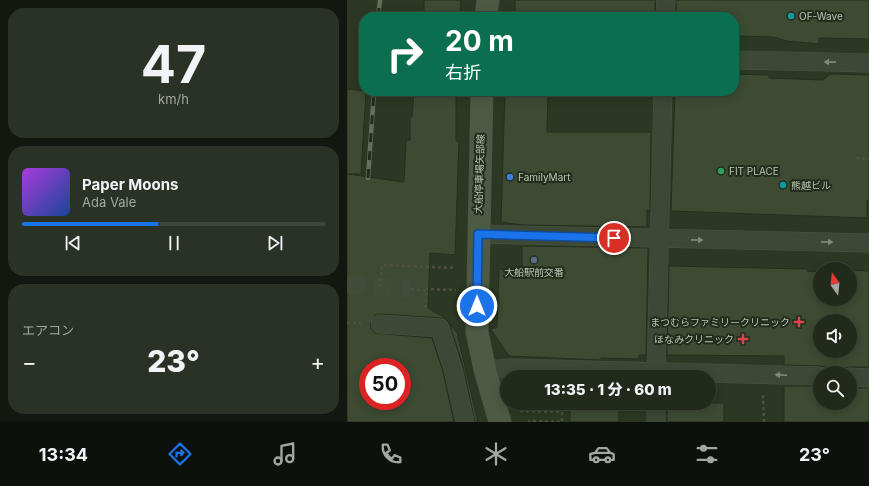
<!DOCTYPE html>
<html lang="ja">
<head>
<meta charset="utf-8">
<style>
  body { margin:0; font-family:Inter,"Noto Sans JP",sans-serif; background:#293224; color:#f1f3f6; height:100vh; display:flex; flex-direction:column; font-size:15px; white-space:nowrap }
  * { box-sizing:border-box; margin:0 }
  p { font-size:13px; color:#a2a7a3 }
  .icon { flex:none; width:22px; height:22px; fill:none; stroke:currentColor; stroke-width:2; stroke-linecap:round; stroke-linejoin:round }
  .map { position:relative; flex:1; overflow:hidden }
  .details { display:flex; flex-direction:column; gap:8px; padding:8px; background:#12170f; width:347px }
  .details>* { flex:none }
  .top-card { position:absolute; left:12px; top:12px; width:380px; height:84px; border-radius:16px; box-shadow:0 2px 10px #0003,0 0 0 1px #3e463a; background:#0b6e4f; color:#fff; overflow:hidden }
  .needle { width:26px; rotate:345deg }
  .buttons { position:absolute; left:466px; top:262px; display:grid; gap:8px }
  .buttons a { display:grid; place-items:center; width:44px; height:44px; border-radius:50%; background:#212a1b; box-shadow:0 2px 10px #0003,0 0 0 1px #3e463a; font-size:20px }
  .speed { position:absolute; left:12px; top:358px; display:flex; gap:8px; font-size:20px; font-weight:700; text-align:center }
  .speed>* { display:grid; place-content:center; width:52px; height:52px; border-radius:50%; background:#212a1b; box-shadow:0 2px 10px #0003,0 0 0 1px #3e463a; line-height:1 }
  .speed .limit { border:6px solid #d22; background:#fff; color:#111 }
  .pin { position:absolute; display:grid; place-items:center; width:34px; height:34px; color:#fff; margin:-17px; border:2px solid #fff; border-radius:50%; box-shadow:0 1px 4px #0007 }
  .me { position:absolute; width:44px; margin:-22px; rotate:0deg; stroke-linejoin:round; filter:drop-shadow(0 0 3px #0008) }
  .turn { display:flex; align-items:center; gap:14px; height:84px; padding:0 20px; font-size:18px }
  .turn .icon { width:52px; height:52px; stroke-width:2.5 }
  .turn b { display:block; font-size:28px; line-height:34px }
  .big { font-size:30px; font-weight:800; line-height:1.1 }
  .details .tile { flex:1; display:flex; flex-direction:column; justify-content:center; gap:6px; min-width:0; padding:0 14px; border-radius:16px; background:#293224 }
  .details .dial { align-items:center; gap:0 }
  .dial b { font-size:52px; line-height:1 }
  .song { display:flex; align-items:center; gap:12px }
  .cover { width:48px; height:48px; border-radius:6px; background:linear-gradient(135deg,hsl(280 70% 55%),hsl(220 70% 35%)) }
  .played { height:4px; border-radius:2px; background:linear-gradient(90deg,#1a73e8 45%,#3e463a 45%) }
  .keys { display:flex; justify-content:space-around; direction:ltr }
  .heat { display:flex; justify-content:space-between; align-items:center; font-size:22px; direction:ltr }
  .trip { position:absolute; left:153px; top:370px; width:216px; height:40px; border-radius:20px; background:#212a1b; box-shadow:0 2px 10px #0003,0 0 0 1px #3e463a; font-weight:800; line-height:40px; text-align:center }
  .menu { display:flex; height:64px; justify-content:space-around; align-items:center; background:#0d110b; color:#a2a7a3 }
  .menu .icon { width:28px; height:28px }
  .menu .on { color:#1a73e8 }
  .menu b { font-size:18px; color:#f1f3f6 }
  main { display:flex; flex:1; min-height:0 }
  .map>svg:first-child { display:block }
  .building { fill:#3d4b33; stroke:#252f1e; fill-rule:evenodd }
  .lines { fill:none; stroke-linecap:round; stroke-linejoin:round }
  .street-tunnel { stroke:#414d39; stroke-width:18; stroke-dasharray:18 9; stroke-linecap:butt }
  .street-casing { stroke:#4a5443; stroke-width:19 }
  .secondary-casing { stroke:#4a5443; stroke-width:23 }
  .path { stroke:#4f513e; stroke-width:2.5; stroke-dasharray:3 3; stroke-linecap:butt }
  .street { stroke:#3e4837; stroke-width:18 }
  .secondary { stroke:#4d5b45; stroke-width:22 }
  .rail-casing { stroke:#626f59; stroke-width:4.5 }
  .rail { stroke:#232d1c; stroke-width:3; stroke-dasharray:9; stroke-linecap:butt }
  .oneway { fill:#828c7b }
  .route-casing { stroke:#114b97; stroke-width:10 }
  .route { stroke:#1a73e8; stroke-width:7 }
  .culture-dot { fill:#0f9aa8; stroke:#232d1c; stroke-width:1.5 }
  .leisure-dot { fill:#2e9e5b; stroke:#232d1c; stroke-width:1.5 }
  .shop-dot { fill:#3f7fe0; stroke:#232d1c; stroke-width:1.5 }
  .service-dot { fill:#5c6f8a; stroke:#232d1c; stroke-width:1.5 }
  .health-dot { fill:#e0444e; stroke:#232d1c; stroke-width:1.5 }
  .labels { text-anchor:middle; stroke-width:4; stroke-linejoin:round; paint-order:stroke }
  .poi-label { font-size:10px; fill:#b9c4b2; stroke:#232d1c; text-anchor:start }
  .street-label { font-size:10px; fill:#b9c4b2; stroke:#232d1c }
</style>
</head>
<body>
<main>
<section class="details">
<div class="tile dial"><b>47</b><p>km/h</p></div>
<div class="tile">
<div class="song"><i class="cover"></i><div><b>Paper Moons</b><p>Ada Vale</p></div></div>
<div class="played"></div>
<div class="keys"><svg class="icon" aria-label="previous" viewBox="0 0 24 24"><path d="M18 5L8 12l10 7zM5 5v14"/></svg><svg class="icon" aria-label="pause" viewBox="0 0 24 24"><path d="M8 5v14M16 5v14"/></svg><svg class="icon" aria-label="next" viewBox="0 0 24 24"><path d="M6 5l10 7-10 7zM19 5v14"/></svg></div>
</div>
<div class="tile"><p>エアコン</p>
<div class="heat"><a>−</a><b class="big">23°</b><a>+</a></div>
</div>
</section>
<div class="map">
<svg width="522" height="422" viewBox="0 0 522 422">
  <rect width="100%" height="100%" fill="#2c3824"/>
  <path class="building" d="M 77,0 L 114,0 L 113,17 L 77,17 Z
    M 168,0 L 308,0 L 308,17 L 168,17 Z
    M 329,0 L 522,0 L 522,39 L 472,38 L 472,44 L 440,41 L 427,37 L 387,36 L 387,17 L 329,17 Z
    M 387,74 L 422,75 L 422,78 L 476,80 L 483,74 L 522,75 L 522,201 L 520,201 L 520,218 L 324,211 L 328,91 L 387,91 Z
    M 0,89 L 19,91 L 14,174 L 0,174 Z
    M 67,91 L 109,91 L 109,141 L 112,141 L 108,255 L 83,253 L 81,308 L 98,318 L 110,333 L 131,422 L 128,422 L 116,366 L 103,325 L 100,320 L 94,318 L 34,314 L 28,315 L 23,323 L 24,329 L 28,333 L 85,338 L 96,372 L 107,422 L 0,422 L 0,174 L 57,182 L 59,140 L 63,140 L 63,117 L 65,117 ZM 21,367 L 55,367 L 55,401 L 21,401 Z
    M 158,92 L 201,93 L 200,132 L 304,132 L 303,210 L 300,210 L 300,227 L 176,225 L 154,222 Z
    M 175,246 L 301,248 L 299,355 L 292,355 L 292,359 L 254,358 L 254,360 L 162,356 L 143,328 L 150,328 L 152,269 L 175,269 Z
    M 322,266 L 460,269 L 460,271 L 473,272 L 473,299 L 503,299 L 503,270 L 522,271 L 522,367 L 503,367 L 498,368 L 494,373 L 483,373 L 479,367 L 474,366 L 437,365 L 437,356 L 320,355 ZM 473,321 L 503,321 L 503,351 L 473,351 Z
    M 437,386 L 473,386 L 473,403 L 503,403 L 503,388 L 522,388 L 522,422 L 437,422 Z
    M 200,403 L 272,403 L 272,422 L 223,422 L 223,405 Z
    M 320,403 L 377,403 L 377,422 L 320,422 Z"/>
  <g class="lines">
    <path class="street-tunnel" d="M 0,284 L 64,289"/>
    <g class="street-casing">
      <path id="street" d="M 318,17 L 319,0
        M 387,60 L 522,63
        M 131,234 L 522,243
        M 33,324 L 93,328 L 106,369 L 118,422
        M 138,370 L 163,368 L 473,376
        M 309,377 L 316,91
        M 503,377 L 522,378
        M 309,422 L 309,403"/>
    </g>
    <g class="secondary-casing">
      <path id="secondary" d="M 139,17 L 141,0
        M 135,91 L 130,332 L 138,370 L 153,422"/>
    </g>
    <path class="path" d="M 509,158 L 522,159
      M 33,287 L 35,265 L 109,268
      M 64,289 L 80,291 L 78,308
      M 78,289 L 109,290
      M 0,323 L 14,323
      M 416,395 L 417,422
      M 173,411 L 215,412 L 215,422 L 183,421 L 181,422"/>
    <use href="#street" class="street"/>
    <use href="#secondary" class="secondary"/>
    <g class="rail-casing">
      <path id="rail" d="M 31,17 L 33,0
        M 21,178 L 27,91"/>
    </g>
    <use href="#rail" class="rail"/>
  </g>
  <defs><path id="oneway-solid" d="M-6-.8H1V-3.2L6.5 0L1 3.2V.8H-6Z"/></defs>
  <g class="oneway">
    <use href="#oneway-solid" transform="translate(483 62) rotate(-179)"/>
    <use href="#oneway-solid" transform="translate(350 240) rotate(1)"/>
    <use href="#oneway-solid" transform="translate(480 242) rotate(1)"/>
    <use href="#oneway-solid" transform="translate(434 375) rotate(-178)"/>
  </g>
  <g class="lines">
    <g class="route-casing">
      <path id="route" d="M 130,306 L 131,234 L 267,238"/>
    </g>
    <use href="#route" class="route"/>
  </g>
  <g class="culture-dot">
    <circle cx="444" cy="16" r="4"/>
    <circle cx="436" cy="185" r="4"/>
  </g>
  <circle class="leisure-dot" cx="374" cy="171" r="4"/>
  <circle class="shop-dot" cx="163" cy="177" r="4"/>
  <circle class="service-dot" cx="187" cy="260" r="4"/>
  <g class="health-dot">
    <path d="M450 316h4v4h4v4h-4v4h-4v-4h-4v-4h4z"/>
    <path d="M394 333h4v4h4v4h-4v4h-4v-4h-4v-4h4z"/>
  </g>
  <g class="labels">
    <g class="poi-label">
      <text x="452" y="20">OF-Wave</text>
      <text x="382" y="175">FIT PLACE</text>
      <text x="171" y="181">FamilyMart</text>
      <text x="444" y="189">熊越ビル</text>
      <text x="187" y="276" text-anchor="middle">大船駅前交番</text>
      <text x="443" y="326" text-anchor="end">まつむらファミリークリニック</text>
      <text x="387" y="343" text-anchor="end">ほなみクリニック</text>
    </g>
    <g class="street-label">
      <text transform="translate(132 174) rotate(-88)" y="4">大船停車場矢部線</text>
    </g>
  </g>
</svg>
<div class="buttons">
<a><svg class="needle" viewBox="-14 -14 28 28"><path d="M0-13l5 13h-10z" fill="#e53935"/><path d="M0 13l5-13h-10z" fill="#a2a7a3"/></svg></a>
<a><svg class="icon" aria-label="sound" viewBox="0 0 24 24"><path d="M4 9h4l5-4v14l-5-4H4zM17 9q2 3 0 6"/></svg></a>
<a><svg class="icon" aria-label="search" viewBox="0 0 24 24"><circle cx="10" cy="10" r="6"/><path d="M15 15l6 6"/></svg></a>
</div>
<div class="speed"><div class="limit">50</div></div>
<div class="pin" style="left:267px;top:238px;background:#d93025"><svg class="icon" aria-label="arrive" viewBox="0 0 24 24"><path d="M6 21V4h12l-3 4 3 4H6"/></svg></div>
<svg class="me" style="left:130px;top:306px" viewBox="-20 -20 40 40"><circle r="17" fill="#1a73e8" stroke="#fff" stroke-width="3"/><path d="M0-11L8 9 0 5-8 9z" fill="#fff"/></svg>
<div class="trip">13:35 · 1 分 · 60 m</div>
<div class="top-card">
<div class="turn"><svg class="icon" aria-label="right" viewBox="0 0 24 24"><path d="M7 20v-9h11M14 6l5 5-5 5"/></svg><div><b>20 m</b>右折</div></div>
</div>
</div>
</main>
<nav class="menu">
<b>13:34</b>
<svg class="icon on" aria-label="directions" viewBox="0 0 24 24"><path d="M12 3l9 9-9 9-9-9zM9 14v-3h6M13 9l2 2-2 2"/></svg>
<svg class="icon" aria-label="music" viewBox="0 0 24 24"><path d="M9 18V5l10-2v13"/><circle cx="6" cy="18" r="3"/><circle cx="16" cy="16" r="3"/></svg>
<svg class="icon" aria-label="phone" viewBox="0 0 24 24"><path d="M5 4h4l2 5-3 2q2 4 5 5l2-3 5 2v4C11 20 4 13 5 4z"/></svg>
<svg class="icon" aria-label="climate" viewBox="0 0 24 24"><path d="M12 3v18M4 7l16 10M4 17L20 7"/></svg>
<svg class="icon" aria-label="car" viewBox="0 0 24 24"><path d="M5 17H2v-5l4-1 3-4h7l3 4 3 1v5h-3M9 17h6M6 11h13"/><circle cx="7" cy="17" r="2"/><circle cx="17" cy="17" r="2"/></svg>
<svg class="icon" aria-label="filters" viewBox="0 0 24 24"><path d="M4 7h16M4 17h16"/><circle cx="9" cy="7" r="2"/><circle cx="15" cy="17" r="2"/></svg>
<b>23°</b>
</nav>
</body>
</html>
